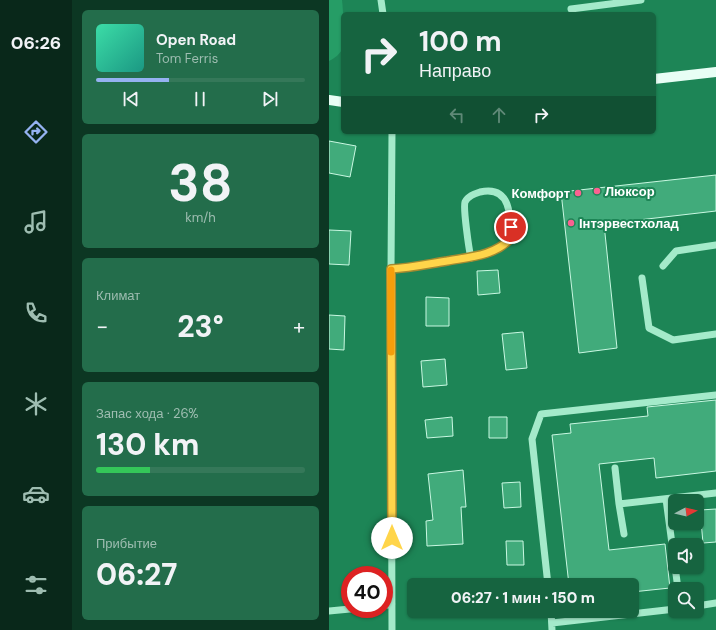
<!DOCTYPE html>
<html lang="ru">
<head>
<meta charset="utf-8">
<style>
  body { margin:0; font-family:"DM Sans",sans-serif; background:#236d4b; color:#f1f3f6; height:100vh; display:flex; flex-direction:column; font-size:15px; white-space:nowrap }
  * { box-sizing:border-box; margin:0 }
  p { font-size:13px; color:#9ebdb1 }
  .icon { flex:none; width:22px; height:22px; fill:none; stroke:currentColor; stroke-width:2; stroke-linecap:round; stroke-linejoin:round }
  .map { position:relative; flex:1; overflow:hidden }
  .side { display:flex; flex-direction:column; gap:10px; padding:10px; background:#0c3723; width:257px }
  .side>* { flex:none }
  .hud { position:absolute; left:12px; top:12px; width:315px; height:122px; border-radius:6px; box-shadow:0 1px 3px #0004; background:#166440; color:#f1f3f6; overflow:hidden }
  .needle { width:26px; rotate:83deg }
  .buttons { position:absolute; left:339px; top:494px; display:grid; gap:8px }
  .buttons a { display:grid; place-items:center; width:36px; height:36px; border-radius:6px; background:#166440; box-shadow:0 1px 3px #0004; font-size:20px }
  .speed { position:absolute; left:12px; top:566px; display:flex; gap:8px; font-size:20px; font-weight:700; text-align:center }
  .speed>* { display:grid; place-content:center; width:52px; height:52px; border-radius:50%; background:#166440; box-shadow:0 1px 3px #0004; line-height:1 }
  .speed .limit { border:6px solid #d22; background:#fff; color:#111 }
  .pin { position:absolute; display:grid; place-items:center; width:34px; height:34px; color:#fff; margin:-17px; border:2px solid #fff; border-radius:50%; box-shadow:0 1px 4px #0007 }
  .me { position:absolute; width:44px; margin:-22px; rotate:0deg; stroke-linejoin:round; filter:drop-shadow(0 0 3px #0008) }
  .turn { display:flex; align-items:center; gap:14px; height:84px; padding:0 12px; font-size:18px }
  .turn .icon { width:52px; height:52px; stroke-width:2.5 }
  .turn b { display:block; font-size:28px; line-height:34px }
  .lanes { display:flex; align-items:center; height:38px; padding:0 12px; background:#0003; justify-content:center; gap:20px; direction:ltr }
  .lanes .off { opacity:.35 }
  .big { font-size:30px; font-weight:800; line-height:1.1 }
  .side .card { flex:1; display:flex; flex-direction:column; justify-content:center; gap:6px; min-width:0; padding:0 14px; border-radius:6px; background:#236d4b }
  .side .dial { align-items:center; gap:0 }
  .dial b { font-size:52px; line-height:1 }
  .song { display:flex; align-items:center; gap:12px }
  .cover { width:48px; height:48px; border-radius:6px; background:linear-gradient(135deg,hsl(160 70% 55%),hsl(170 70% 35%)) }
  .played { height:4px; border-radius:2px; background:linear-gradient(90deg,#95b2f1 35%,#357859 35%) }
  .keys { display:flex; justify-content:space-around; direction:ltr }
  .heat { display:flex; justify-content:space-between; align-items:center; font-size:22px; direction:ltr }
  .charge { height:6px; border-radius:3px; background:linear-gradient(90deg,#34c759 26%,#357859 0) }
  .trip { position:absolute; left:78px; top:578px; width:232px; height:40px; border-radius:6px; background:#166440; box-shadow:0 1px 3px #0004; font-weight:800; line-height:40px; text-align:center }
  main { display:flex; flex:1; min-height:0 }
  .tab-bar { display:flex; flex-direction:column; width:72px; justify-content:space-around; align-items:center; background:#09281a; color:#9ebdb1 }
  .tab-bar .icon { width:28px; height:28px }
  .tab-bar .active { color:#95b2f1 }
  .tab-bar b { font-size:18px; color:#f1f3f6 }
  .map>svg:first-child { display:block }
  .green { fill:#269d66 }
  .building { fill:#41ab7b; stroke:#c9f8e2 }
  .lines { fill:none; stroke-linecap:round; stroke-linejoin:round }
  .minor { stroke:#a4eaca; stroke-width:7 }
  .major { stroke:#e8fef5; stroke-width:10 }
  .route-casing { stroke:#a68a30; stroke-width:10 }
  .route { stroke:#ffd54a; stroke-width:7 }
  .slow { stroke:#f59e0b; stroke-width:7 }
  .poi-dot { fill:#fa6291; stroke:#1d8556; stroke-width:1.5 }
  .labels { text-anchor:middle; stroke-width:4; stroke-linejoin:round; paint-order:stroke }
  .poi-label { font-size:13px; font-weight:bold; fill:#fff; stroke:#1d8556; text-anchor:start }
</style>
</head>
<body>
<main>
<nav class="tab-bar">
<b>06:26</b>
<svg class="icon active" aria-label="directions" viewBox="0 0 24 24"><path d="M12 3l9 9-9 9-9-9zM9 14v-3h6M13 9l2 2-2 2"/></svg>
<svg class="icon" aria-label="music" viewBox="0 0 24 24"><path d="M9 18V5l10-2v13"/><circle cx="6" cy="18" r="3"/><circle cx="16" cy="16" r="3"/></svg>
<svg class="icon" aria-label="phone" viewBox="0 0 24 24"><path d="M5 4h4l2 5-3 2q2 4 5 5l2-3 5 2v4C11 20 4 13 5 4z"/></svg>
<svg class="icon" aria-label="climate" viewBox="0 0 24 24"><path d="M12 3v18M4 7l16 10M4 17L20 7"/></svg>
<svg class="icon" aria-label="car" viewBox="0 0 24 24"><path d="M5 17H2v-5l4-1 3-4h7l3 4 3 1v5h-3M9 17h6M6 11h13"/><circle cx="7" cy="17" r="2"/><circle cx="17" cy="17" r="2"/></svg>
<svg class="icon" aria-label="filters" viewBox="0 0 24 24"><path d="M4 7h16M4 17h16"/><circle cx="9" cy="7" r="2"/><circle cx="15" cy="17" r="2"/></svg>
</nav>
<section class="side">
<div class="card">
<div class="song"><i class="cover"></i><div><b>Open Road</b><p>Tom Ferris</p></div></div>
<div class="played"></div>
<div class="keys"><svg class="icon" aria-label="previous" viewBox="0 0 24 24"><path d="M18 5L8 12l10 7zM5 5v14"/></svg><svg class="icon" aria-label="pause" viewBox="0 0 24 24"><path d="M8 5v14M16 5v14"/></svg><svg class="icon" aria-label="next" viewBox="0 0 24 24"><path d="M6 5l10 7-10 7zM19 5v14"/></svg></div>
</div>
<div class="card dial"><b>38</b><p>km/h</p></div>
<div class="card"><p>Климат</p>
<div class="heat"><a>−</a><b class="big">23°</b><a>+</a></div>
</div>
<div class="card"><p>Запас хода · 26%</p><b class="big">130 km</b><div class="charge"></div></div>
<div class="card"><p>Прибытие</p><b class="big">06:27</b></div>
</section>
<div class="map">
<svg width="387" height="630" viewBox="0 0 387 630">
  <rect width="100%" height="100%" fill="#1d8556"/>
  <path class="green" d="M 0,0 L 13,0 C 14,9 16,40 14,48 C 12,53 5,59 0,61 Z"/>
  <path class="building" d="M 0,141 L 27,146 L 21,177 L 0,173 Z
    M 387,175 L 387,211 L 275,224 L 288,348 L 250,353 L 232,192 Z
    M 0,230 L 22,231 L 20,265 L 0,264 Z
    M 169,270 L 171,293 L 149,295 L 148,271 Z
    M 97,297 L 120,298 L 120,326 L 97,326 Z
    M 0,315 L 16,316 L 15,350 L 0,349 Z
    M 194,332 L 198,368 L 177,370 L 173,334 Z
    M 116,359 L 118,385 L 94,387 L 92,361 Z
    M 387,400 L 387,471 L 327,478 L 325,458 L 270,464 L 280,550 L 336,544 L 341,588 L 303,592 L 303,585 L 240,585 L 223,435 L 242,433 L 241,424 L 319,416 L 318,407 Z
    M 123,417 L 124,436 L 98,438 L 96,420 Z
    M 160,417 L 178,417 L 178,438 L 160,438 Z
    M 134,470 L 137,507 L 132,507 L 134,544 L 98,546 L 97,521 L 104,520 L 99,474 Z
    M 191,482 L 192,507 L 175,508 L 173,483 Z
    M 387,509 L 387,542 L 374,543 L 371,510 Z
    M 177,541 L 194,541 L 195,565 L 178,565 Z"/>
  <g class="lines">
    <path class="minor" d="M 52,0 L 54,14
      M 242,9 L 312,0
      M 63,132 L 62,269 L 63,630
      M 334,266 L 347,251 L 387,245
      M 62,269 C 81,268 99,264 118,261 C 140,257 165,256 181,239 C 182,216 182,185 151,192 C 145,194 139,196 136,202 C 134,208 140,250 142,258
      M 313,278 L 320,328 L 344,340 L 387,334
      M 286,468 L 290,504 L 295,534
      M 337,499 L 349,589
      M 290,504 L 387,493
      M 219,585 L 203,439 L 212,414 L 387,395
      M 55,605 L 63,604
      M 368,606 L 387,603
      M 0,611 L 21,609
      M 222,611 L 223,630
      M 223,623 L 346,609"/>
    <path class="major" d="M 325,79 L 387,72
      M 0,100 L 14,102"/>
  </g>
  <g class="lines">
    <g class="route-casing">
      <path id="route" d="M 63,538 L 62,269 C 81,268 99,264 118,261 C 140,257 165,256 181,239 L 182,227"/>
    </g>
    <use href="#route" class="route"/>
    <path class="slow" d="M 62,270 L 62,352"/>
  </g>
  <g class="poi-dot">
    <circle cx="268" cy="191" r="4"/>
    <circle cx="249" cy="193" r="4"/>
    <circle cx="242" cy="223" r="4"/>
  </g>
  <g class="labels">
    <g class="poi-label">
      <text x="276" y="196">Люксор</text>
      <text x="241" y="198" text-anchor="end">Комфорт</text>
      <text x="250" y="228">Інтэрвестхолад</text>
    </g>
  </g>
</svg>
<div class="buttons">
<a><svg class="needle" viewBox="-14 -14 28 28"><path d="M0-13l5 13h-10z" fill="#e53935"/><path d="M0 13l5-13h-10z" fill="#9ebdb1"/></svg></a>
<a><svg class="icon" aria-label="sound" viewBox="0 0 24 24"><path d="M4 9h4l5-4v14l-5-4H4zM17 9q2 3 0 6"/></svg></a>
<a><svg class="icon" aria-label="search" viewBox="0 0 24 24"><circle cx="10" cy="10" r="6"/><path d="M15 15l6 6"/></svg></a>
</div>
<div class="speed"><div class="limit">40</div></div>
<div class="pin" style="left:182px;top:227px;background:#d93025"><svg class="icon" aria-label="arrive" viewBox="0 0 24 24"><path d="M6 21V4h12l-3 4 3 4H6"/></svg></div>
<svg class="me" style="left:63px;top:538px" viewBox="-20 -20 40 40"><circle r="19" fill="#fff"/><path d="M0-13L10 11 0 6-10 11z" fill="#ffd54a"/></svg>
<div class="trip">06:27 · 1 мин · 150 m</div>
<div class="hud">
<div class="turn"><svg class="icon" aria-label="right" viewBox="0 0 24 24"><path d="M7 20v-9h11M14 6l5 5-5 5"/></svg><div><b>100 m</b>Направо</div></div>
<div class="lanes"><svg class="icon off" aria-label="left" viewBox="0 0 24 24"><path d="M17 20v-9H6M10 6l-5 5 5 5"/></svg><svg class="icon off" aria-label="ahead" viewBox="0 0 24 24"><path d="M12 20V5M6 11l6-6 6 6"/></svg><svg class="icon" aria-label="right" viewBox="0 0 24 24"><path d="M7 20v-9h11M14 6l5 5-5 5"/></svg></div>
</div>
</div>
</main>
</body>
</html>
